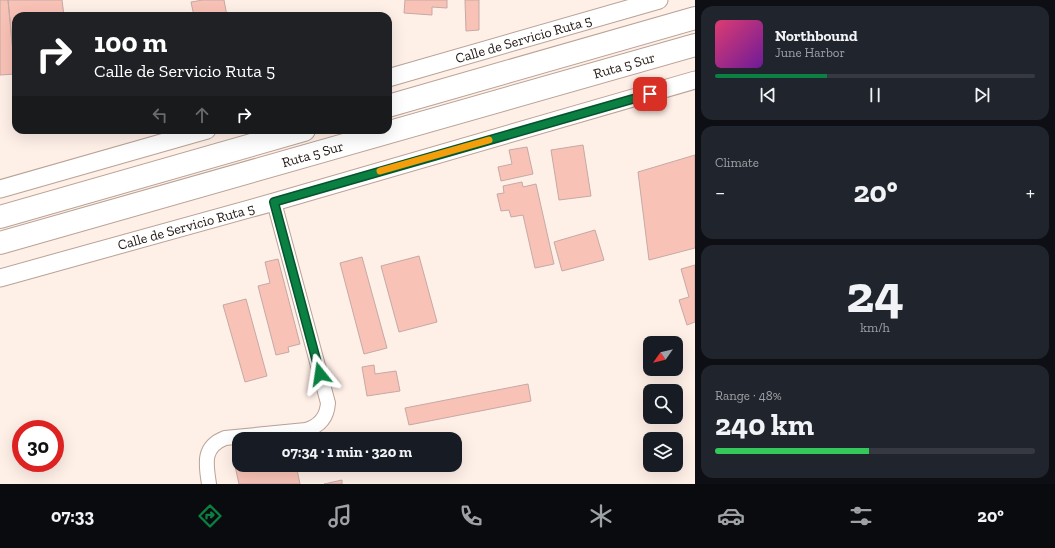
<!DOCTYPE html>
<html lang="en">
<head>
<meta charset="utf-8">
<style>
  body { margin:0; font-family:"Zilla Slab",serif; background:#20242c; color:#f1f3f6; height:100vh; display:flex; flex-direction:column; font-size:15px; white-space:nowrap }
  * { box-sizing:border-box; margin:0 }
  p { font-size:13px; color:#9ea1a6 }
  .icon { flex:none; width:22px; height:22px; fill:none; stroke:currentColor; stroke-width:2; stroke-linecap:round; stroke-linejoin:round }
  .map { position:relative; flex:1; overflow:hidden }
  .drawer { display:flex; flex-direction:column; gap:6px; padding:6px; background:#0d0f14; width:360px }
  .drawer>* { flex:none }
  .guide { position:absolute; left:12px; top:12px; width:380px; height:122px; border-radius:12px; box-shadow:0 4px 16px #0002; background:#202124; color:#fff; overflow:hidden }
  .needle { width:26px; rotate:236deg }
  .fabs { position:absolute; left:643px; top:336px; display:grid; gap:8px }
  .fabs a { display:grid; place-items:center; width:40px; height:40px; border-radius:8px; background:#171b24; box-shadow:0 4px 16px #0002; font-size:20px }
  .speed { position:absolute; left:12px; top:420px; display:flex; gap:8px; font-size:20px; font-weight:700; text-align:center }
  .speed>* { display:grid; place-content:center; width:52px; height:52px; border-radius:50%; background:#171b24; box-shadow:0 4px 16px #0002; line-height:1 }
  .speed .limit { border:6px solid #d22; background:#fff; color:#111 }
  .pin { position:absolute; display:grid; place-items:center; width:34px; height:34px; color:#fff; margin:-17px; border-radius:8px; box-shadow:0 2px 6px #0006 }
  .me { position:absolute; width:44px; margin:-22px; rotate:345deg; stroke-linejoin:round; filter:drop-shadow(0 0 3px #0008) }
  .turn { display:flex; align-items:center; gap:14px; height:84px; padding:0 16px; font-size:18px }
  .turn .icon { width:52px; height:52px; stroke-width:2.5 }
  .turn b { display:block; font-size:28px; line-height:34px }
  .lanes { display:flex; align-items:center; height:38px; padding:0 16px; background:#0003; justify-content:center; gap:20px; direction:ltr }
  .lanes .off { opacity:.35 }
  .big { font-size:30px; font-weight:800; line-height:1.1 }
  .drawer .card { flex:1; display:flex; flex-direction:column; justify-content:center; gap:6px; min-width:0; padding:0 14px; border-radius:12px; background:#20242c }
  .drawer .dial { align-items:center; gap:0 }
  .dial b { font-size:52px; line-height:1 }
  .song { display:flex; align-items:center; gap:12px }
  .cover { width:48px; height:48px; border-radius:6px; background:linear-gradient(135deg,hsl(340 70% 55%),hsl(280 70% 35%)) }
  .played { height:4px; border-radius:2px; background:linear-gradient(90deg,#0b8043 35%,#363941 35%) }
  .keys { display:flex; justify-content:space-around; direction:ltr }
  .heat { display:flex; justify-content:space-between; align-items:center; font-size:22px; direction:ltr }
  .charge { height:6px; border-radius:3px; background:linear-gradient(90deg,#34c759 48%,#363941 0) }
  .trip { position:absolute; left:232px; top:432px; width:230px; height:40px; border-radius:12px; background:#171b24; box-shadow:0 4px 16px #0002; font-weight:800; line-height:40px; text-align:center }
  .tab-bar { display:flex; height:64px; justify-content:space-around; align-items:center; background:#090b0e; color:#9ea1a6 }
  .tab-bar .icon { width:28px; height:28px }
  .tab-bar .active { color:#0b8043 }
  .tab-bar b { font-size:18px; color:#f1f3f6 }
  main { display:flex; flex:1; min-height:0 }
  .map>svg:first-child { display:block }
  .building { fill:#f9c2b7; stroke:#c5a9a4 }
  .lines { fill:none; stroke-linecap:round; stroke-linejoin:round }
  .minor-casing { stroke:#baa296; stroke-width:16 }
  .tertiary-casing { stroke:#baa296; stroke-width:19 }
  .motorway-casing { stroke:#baa296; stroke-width:24 }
  .minor { stroke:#fff; stroke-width:14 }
  .tertiary { stroke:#fff; stroke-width:17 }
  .motorway { stroke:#fff; stroke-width:22 }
  .route-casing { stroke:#07532c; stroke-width:10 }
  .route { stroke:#0b8043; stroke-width:7 }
  .slow { stroke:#f59e0b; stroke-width:7 }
  .labels { text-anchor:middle; stroke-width:3; stroke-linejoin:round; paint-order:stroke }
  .street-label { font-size:14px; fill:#1e1510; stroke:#feefe7 }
</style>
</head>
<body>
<main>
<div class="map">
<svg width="695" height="484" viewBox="0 0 695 484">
  <rect width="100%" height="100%" fill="#feefe7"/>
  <path class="building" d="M 0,0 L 8,0 L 15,74 L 0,75 Z
    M 8,0 L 62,0 L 64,16 L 16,16 L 16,71 L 15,71 Z
    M 203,0 L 224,0 L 227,16 L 194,16 L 191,2 Z
    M 405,0 L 447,0 L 447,8 L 432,7 L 432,15 L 404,13 Z
    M 465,0 L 479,0 L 479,30 L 466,31 Z
    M 583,145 L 591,196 L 559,200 L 551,150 Z
    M 527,147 L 533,174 L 501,181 L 498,167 L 512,164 L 509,150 Z
    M 695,155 L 695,248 L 649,260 L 638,172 Z
    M 522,182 L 523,187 L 536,184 L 554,264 L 535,268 L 523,215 L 511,217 L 509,210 L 501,211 L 497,194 L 504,193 L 503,186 Z
    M 595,230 L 604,260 L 562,271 L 554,242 Z
    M 419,256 L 437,322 L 399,332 L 381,266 Z
    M 362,257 L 387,348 L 364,354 L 340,263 Z
    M 278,259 L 300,344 L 288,347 L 289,352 L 276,355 L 258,286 L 270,283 L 265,262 Z
    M 695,265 L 695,322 L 687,325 L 679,300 L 689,297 L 681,269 Z
    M 246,299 L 267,376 L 245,382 L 223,305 Z
    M 374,365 L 375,374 L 396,371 L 400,391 L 367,396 L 362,367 Z
    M 528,384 L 531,401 L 409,425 L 405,408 Z
    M 241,465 L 296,465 L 300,484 L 239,484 L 235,466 Z
    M 342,480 L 342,484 L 324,484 Z"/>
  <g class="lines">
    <g class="minor-casing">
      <path id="minor" d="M 209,484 C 206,464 202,447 225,438 L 306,430 C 320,426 327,417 328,403 L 274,202"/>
    </g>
    <g class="tertiary-casing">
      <g id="tertiary">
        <path id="s1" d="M 388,78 L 659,0"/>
        <path d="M 0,189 L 207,130"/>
        <path id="s2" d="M 0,278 L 274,202 L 695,80"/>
      </g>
    </g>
    <g class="motorway-casing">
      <g id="motorway">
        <path d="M 388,106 L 695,18"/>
        <path d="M 0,217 L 304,130"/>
        <path id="s3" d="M 0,243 L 695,45"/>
      </g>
    </g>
    <use href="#minor" class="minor"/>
    <use href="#tertiary" class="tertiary"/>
    <use href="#motorway" class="motorway"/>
  </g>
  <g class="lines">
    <g class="route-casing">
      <path id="route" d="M 320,374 L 274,202 L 650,94"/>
    </g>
    <use href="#route" class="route"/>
    <path class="slow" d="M 380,171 L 489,140"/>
  </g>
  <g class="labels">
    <g class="street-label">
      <text dy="5" stroke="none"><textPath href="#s1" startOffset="141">Calle de Servicio Ruta 5</textPath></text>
      <text dy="5" stroke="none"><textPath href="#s3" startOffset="649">Ruta 5 Sur</textPath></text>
      <text dy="5" stroke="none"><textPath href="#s3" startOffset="325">Ruta 5 Sur</textPath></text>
      <text dy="5" stroke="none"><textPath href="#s2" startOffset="193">Calle de Servicio Ruta 5</textPath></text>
    </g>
  </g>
</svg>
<div class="fabs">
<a><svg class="needle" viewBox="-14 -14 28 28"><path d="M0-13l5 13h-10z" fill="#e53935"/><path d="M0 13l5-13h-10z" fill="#9ea1a6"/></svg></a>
<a><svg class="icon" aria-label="search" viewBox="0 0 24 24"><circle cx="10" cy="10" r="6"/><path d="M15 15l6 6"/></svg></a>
<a><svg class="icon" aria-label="layers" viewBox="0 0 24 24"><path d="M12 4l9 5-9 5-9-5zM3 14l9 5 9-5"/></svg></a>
</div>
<div class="speed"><div class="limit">30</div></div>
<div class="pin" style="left:650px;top:94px;background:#d93025"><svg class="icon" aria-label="arrive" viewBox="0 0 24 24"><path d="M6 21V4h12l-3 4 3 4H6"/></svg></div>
<svg class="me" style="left:320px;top:374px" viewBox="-20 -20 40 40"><path d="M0-17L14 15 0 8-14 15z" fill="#0b8043" stroke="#fff" stroke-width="4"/></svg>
<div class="trip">07:34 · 1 min · 320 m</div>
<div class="guide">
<div class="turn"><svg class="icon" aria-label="right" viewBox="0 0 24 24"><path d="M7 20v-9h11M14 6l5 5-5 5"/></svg><div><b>100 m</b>Calle de Servicio Ruta 5</div></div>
<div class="lanes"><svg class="icon off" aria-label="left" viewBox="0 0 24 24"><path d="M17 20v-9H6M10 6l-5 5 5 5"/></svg><svg class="icon off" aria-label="ahead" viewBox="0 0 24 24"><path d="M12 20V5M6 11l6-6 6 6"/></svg><svg class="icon" aria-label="right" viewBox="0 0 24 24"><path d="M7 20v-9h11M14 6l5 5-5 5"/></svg></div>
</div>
</div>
<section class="drawer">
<div class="card">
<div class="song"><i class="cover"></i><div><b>Northbound</b><p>June Harbor</p></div></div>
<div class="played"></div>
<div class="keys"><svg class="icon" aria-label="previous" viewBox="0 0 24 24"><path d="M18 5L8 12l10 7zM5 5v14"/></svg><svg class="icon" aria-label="pause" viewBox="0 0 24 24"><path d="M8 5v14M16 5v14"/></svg><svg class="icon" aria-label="next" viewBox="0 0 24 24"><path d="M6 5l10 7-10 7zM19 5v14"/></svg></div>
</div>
<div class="card"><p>Climate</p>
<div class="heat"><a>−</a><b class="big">20°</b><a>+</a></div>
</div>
<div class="card dial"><b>24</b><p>km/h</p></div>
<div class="card"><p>Range · 48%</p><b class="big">240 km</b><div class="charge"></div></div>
</section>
</main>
<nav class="tab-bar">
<b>07:33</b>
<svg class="icon active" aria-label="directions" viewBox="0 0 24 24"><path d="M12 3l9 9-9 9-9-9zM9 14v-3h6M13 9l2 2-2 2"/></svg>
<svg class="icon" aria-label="music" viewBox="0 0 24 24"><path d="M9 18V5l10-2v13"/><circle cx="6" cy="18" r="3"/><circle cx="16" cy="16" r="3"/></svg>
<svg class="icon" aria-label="phone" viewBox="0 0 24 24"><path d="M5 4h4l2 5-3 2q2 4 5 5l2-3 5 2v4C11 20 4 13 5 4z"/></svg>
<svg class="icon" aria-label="climate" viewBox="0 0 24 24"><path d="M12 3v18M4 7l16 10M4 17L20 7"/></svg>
<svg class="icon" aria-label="car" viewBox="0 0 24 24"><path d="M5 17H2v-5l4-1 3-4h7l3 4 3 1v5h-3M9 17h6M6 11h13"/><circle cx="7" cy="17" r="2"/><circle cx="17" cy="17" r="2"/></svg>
<svg class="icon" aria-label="filters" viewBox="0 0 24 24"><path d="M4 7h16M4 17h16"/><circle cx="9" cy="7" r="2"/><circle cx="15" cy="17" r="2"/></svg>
<b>20°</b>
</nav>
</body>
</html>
